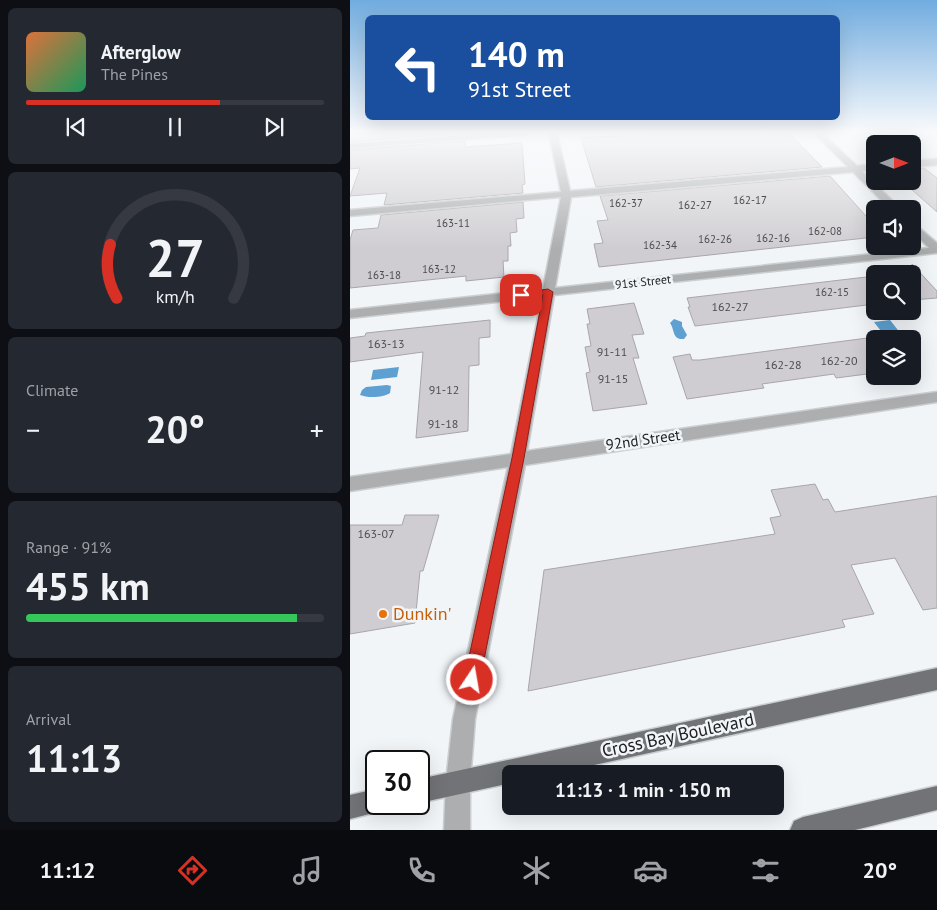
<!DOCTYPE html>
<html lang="en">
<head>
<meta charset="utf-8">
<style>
  body { margin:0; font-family:"PT Sans",sans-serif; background:#242831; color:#f1f3f6; height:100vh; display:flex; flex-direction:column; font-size:19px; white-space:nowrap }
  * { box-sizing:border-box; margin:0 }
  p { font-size:16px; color:#9ea1a6 }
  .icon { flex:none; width:28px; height:28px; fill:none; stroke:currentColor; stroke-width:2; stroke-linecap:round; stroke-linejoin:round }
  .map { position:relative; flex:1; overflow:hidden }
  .drawer { display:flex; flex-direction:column; gap:8px; padding:8px; background:#0d0f14; width:350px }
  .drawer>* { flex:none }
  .guide { position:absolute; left:15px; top:15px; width:475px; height:105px; border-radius:8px; box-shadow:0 5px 20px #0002; background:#1a4fa0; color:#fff; overflow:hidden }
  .needle { width:32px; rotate:90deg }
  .fabs { position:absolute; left:516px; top:135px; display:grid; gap:10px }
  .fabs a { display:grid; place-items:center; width:55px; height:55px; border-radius:8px; background:#171b24; box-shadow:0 5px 20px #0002; font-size:25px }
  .speed { position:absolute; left:15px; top:750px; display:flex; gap:10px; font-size:25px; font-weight:700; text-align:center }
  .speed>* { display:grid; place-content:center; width:65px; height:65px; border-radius:50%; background:#171b24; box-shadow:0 5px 20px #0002; line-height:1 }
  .speed .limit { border:2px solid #111; border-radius:8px; background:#fff; color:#111 }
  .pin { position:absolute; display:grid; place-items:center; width:42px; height:42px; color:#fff; margin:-21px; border-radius:10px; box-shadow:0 2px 8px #0006 }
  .me { position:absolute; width:55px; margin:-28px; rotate:12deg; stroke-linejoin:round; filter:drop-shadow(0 0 4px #0008) }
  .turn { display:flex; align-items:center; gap:18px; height:105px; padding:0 20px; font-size:22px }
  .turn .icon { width:65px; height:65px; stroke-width:2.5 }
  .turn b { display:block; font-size:35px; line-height:42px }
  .big { font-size:38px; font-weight:800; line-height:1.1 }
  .drawer .widget { flex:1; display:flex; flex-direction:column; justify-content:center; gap:8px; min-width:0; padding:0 18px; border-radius:8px; background:#242831 }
  .drawer .dial { align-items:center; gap:0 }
  .dial svg { height:130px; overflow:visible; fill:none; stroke:#363941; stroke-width:7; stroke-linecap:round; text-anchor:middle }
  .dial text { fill:#f1f3f6; stroke:none }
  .song { display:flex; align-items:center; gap:15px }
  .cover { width:60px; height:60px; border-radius:8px; background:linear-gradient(135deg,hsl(20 70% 55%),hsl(150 70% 35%)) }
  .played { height:5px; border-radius:2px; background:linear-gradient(90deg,#d93025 65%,#363941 65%) }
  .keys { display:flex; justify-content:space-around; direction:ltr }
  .heat { display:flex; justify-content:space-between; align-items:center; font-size:28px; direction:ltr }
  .charge { height:8px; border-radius:4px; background:linear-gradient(90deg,#34c759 91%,#363941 0) }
  .trip { position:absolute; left:152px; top:765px; width:282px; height:50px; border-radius:8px; background:#171b24; box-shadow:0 5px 20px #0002; font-weight:800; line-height:50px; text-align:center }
  .tabs { display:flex; height:80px; justify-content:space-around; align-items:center; background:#090b0e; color:#9ea1a6 }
  .tabs .icon { width:35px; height:35px }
  .tabs .selected { color:#d93025 }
  .tabs b { font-size:22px; color:#f1f3f6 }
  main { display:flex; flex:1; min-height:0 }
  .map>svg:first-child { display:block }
  .water { fill:#5ea0d1 }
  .building { fill:#cfcdd1; stroke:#a8a6aa }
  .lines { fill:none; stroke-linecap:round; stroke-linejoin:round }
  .minor-casing { stroke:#cbcfd1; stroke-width:3 }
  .primary-casing { stroke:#cbcfd1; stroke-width:3 }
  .minor { fill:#adaeaf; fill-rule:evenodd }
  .primary { fill:#717376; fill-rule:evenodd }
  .route { fill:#d93025; stroke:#8d1f18 }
  .food-dot { fill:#e8710a; stroke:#f1f5f8; stroke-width:2 }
  .labels { text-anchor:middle; stroke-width:5; stroke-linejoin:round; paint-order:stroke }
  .far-number-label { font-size:11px; fill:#4c4c4e }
  .far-street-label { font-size:12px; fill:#202122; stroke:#f1f5f8 }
  .number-label { font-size:12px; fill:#4c4c4e }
  .street-label { font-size:15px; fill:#202122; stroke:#f1f5f8 }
  .near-food-label { font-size:18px; fill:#c56008; stroke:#f1f5f8; text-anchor:start }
  .near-street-label { font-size:18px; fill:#202122; stroke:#f1f5f8 }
</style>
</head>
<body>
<main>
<section class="drawer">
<div class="widget">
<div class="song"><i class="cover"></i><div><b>Afterglow</b><p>The Pines</p></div></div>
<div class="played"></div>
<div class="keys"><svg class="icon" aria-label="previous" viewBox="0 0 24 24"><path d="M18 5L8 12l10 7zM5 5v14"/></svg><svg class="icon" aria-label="pause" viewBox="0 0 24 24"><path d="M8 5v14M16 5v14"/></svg><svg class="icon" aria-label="next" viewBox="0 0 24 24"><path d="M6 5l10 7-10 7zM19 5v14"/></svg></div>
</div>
<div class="widget dial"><svg viewBox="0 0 100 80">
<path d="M14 69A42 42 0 1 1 86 69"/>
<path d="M14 69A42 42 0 0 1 10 36" stroke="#d93025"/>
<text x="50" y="56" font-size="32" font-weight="700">27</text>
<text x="50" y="72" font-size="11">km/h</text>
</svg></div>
<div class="widget"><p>Climate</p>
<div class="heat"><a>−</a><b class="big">20°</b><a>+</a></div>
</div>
<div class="widget"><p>Range · 91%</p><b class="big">455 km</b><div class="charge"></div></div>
<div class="widget"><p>Arrival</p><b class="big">11:13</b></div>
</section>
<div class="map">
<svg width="587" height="830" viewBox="0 0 587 830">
  <rect width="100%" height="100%" fill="#f1f5f8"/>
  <path class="water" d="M 324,319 L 332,322 L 332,326 L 337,335 L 334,339 C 322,340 325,330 320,323 Z
    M 540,320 L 555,339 L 537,339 L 524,322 Z
    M 49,367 L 47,377 L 21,380 L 23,370 Z
    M 37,385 L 41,386 L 40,393 C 33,398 17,398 10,395 L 12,390 L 16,387 Z"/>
  <path class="building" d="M 0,133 L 114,133 L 0,142 Z
    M 316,133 L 439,133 L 472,167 L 246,187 L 231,138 Z
    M 115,141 L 115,147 L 172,143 L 175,184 L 172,185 L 173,193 L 34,205 L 37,193 L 0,196 L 10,168 L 0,169 L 0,150 Z
    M 574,168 L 587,178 L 587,212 L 552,181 L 562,181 L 562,169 Z
    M 480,176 L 525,226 L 525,237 L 249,267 L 244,244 L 253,243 L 247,221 L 258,220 L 250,196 Z
    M 173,202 L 174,218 L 166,219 L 167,232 L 160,233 L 161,246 L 158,246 L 158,261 L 153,261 L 154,277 L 116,281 L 116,276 L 0,288 L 0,240 L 3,230 L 28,228 L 31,215 Z
    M 562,264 L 587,291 L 587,298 L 562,300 Z
    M 525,276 L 525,304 L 345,326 L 338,307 L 340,307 L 337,298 Z
    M 284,303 L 294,334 L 282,335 L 289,358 L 283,358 L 297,404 L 243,411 L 236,373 L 240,372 L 235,347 L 241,346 L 237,324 L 240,324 L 237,309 Z
    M 140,320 L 140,337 L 129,338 L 129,365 L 119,366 L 118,431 L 66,438 L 73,352 L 0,362 L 0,338 L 15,336 L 16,333 Z
    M 525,337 L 525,373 L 486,378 L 484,374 L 412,384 L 414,388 L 337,399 L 323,357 L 340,354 L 342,360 L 350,360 Z
    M 465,484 L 473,500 L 478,499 L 485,512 L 587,496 L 587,608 L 573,610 L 545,558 L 501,565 L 524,614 L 492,620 L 495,627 L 178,691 L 194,570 L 425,534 L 420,518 L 431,516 L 421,490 Z
    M 55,515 L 89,515 L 73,571 L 70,571 L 65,623 L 0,634 L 0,525 L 52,525 Z"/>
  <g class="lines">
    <g class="minor-casing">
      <path id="minor" d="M 145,133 L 179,133 L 175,135 L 0,148 L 0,144 Z
        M 199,133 L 207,133 L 220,191 L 498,167 L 464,133 L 472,133 L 507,166 L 525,164 L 525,170 L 512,171 L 551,209 L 540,209 L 503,172 L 221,197 L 205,288 L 579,248 L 562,231 L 562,222 L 587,243 L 587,253 L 204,295 L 177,451 L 587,392 L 587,402 L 175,465 L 125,719 L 120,782 L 120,830 L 94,830 L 96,782 L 103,719 L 158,467 L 0,491 L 0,477 L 161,454 L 192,297 L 0,318 L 0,310 L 193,289 L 211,197 L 0,216 L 0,210 L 211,192 Z
        M 587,159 L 587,165 L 562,167 L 562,161 Z"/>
    </g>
    <g class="primary-casing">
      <path id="primary" d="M 587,668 L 587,690 L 203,774 L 161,774 L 161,783 L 69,803 L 69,779 Z
        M 587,786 L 587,810 L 505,830 L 440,830 L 444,821 L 453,817 Z
        M 26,789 L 26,804 L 37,804 L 35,810 L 0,819 L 0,795 Z"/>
    </g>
    <use href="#minor" class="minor"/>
    <use href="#primary" class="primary"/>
  </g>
  <linearGradient id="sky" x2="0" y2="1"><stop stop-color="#71acdf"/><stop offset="0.53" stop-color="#f9fafc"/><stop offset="1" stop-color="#f9fafc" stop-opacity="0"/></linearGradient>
  <rect width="587" height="249" fill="url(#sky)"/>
  <path class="route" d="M 198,289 L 203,292 L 174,458 L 130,680 L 128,686 L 122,688 L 116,686 L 114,680 L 162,458 L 193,295 L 171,298 L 166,295 L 171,293 Z"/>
  <circle class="food-dot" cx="33" cy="614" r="5"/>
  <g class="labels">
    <g class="far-number-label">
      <text x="400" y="204">162-17</text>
      <text x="276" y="207">162-37</text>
      <text x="345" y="209">162-27</text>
      <text x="103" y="227">163-11</text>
      <text x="475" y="235">162-08</text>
      <text x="423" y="242">162-16</text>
      <text x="365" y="243">162-26</text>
      <text x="310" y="249">162-34</text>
      <text x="89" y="273">163-12</text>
      <text x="34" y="279">163-18</text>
      <text x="482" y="296">162-15</text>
    </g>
    <g class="far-street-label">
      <text transform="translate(293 282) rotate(-6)" y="4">91st Street</text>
    </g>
    <g class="number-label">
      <text x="380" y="311">162-27</text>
      <text x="36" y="348">163-13</text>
      <text x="262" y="356">91-11</text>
      <text x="489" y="365">162-20</text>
      <text x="433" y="369">162-28</text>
      <text x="263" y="383">91-15</text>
      <text x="94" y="394">91-12</text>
      <text x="93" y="428">91-18</text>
      <text x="26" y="538">163-07</text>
    </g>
    <g class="street-label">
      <text transform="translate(293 440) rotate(-8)" y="5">92nd Street</text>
    </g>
    <g class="near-food-label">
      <text x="43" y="620">Dunkin'</text>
    </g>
    <g class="near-street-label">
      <text transform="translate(328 735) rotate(-12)" y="6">Cross Bay Boulevard</text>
    </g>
  </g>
</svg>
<div class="fabs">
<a><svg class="needle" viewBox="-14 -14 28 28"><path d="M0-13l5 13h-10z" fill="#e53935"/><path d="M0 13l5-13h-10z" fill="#9ea1a6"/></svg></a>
<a><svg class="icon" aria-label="sound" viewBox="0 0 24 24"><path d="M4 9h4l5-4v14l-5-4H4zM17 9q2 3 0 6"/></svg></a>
<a><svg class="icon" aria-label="search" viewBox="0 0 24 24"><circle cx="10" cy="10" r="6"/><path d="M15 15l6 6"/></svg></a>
<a><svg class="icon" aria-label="layers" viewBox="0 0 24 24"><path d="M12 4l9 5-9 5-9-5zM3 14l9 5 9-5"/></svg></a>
</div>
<div class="speed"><div class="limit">30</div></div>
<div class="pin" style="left:171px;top:295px;background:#d93025"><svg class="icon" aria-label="arrive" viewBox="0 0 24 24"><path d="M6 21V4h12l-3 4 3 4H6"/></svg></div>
<svg class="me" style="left:122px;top:680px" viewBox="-20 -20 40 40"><circle r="17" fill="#d93025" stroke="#fff" stroke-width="3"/><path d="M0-11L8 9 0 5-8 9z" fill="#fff"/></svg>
<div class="trip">11:13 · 1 min · 150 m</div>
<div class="guide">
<div class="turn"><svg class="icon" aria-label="left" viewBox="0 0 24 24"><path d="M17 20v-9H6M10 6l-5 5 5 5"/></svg><div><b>140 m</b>91st Street</div></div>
</div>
</div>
</main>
<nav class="tabs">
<b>11:12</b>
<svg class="icon selected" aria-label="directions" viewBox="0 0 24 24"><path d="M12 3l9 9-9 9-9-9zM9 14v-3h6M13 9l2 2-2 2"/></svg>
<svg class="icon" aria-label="music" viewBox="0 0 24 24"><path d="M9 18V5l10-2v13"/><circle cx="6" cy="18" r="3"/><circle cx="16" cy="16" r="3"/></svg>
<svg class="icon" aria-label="phone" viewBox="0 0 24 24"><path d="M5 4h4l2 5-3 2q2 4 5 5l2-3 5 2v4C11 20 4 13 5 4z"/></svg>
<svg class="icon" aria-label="climate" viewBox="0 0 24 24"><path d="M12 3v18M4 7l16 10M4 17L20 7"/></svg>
<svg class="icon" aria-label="car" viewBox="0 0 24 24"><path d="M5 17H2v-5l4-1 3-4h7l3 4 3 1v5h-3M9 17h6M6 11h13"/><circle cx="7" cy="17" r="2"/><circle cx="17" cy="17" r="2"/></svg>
<svg class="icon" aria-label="filters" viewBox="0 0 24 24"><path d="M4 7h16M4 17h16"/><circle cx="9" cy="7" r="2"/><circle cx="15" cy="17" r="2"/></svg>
<b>20°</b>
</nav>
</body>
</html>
